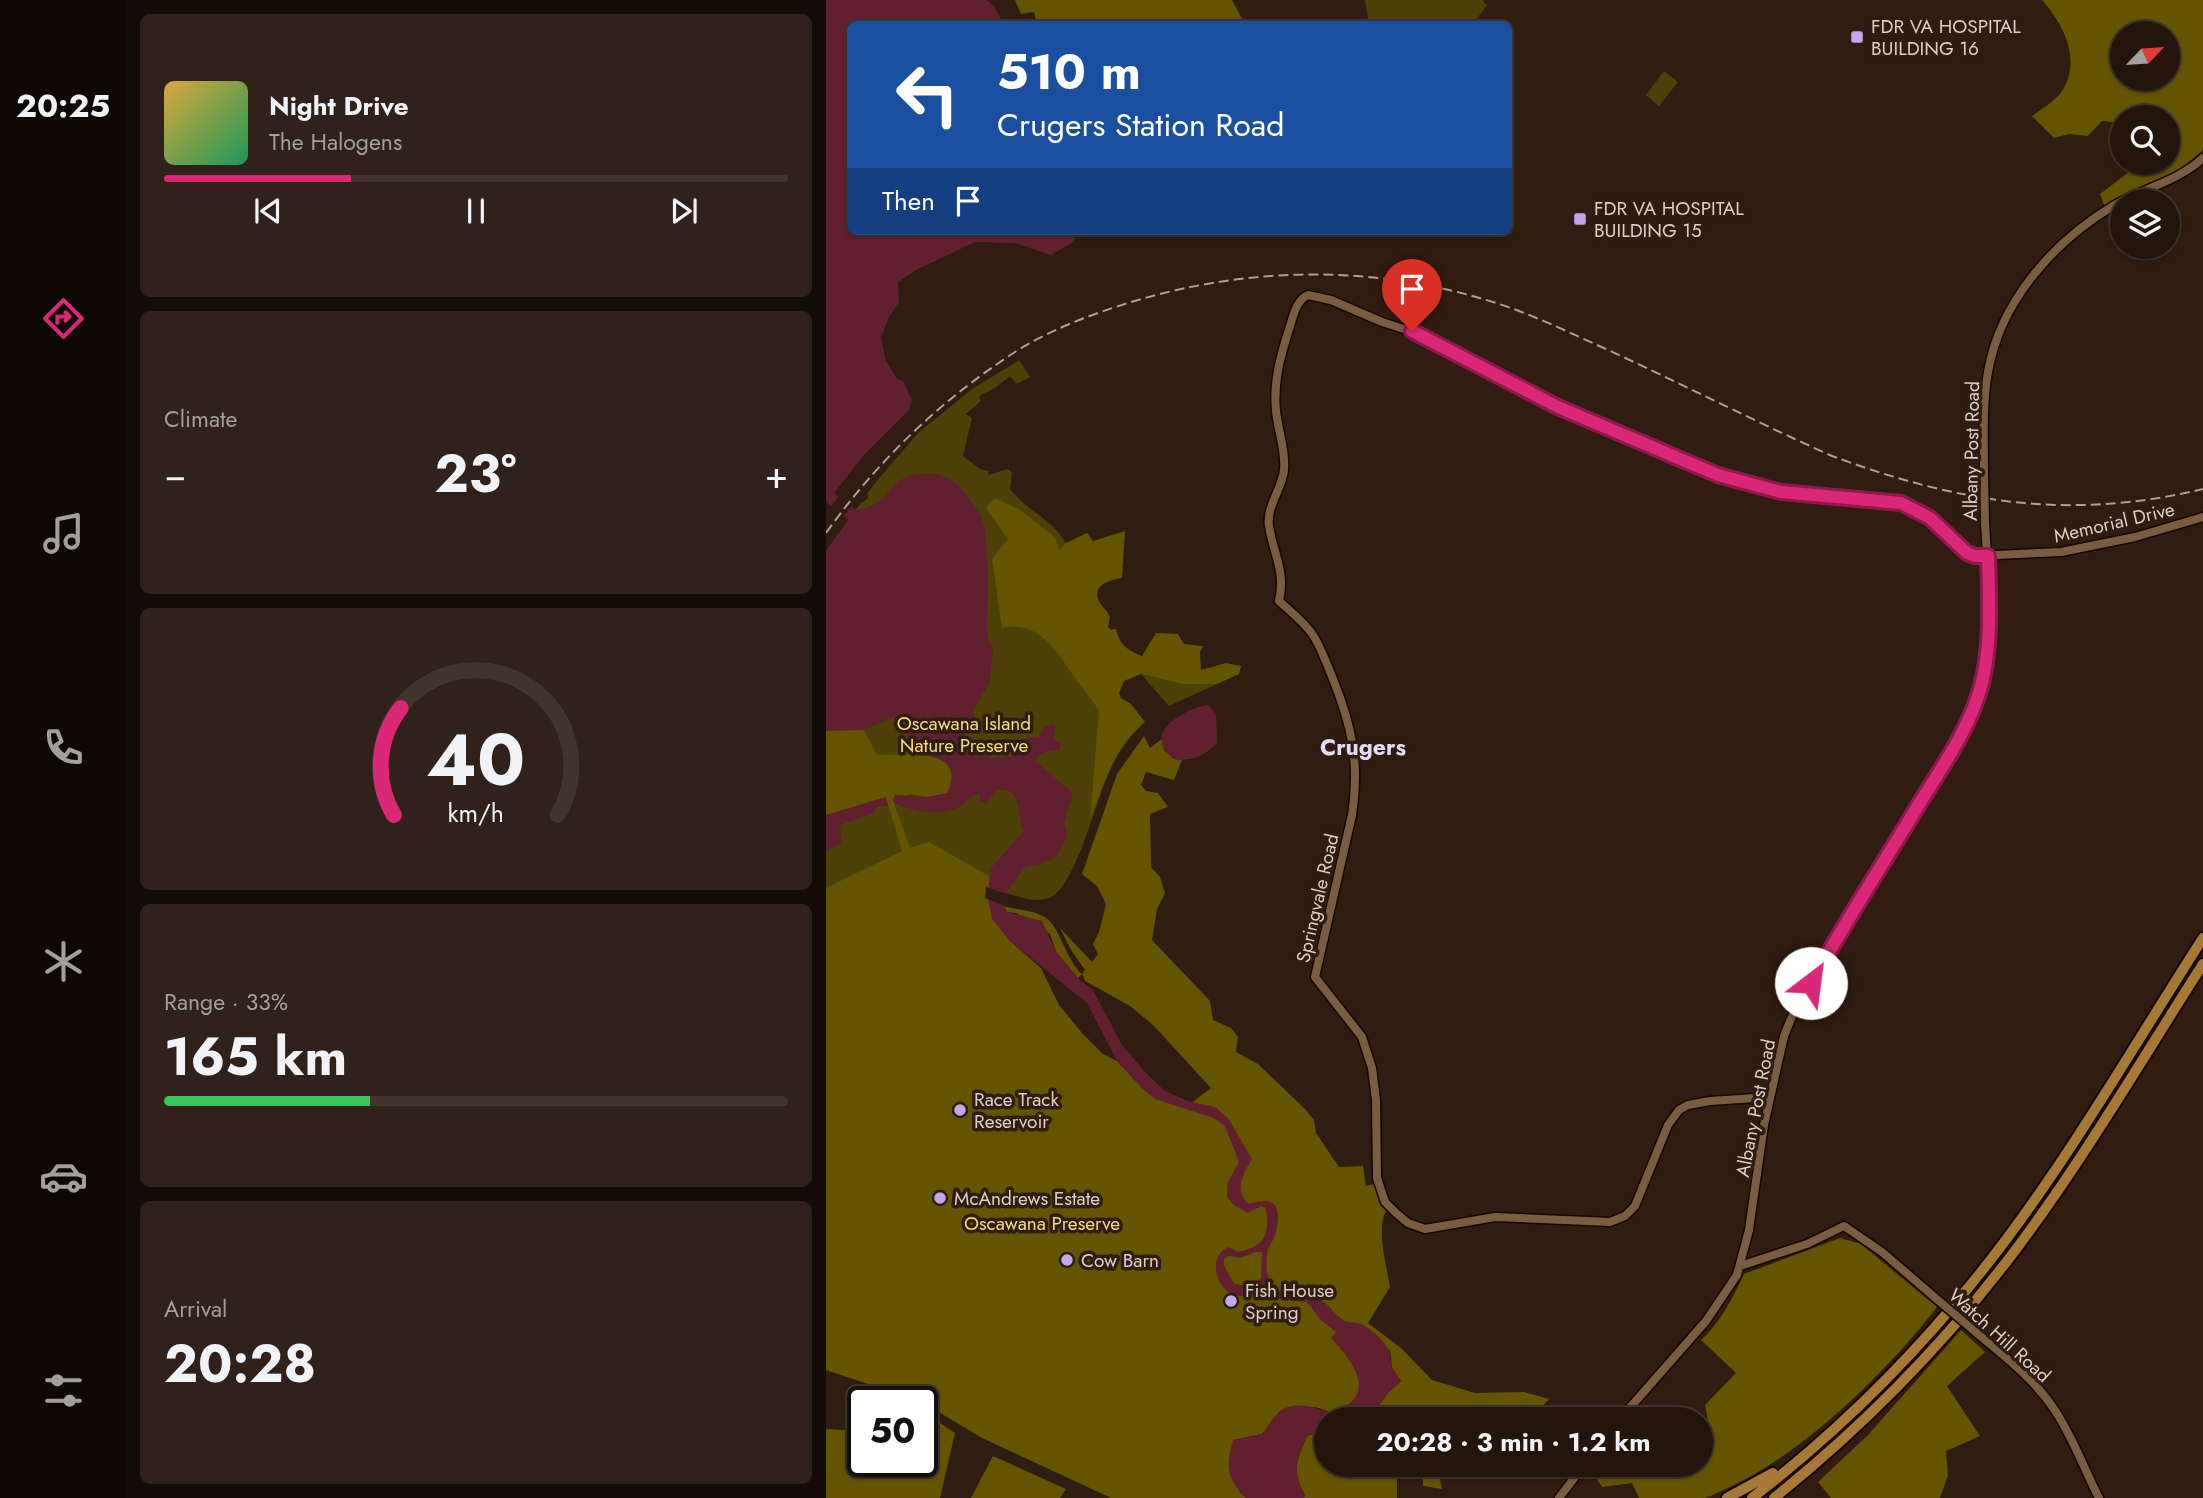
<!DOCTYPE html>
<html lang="en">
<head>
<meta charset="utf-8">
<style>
  body { margin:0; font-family:Jost,sans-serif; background:#30221a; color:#f1f3f6; height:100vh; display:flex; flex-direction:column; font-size:26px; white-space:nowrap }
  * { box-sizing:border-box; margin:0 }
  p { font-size:23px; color:#a39f9d }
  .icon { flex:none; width:38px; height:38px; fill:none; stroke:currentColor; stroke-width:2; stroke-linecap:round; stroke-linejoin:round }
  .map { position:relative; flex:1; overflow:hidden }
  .drawer { display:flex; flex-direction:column; gap:14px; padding:14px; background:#140c07; width:700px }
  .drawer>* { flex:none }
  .hud { position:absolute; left:21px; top:21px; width:665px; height:214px; border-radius:10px; box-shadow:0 2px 5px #0004,0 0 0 2px #41342d; background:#1a4fa0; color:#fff; overflow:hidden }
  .needle { width:46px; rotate:65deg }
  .controls { position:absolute; left:1284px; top:21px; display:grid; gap:14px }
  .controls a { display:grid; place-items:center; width:70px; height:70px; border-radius:50%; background:#24150c; box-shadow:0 2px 5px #0004,0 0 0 2px #41342d; font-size:35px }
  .speed { position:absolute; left:21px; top:1386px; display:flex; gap:14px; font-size:35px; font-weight:700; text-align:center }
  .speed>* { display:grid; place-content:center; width:91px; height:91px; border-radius:50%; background:#24150c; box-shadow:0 2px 5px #0004,0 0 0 2px #41342d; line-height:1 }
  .speed .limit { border:4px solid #111; border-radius:10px; background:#fff; color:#111 }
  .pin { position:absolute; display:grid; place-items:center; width:60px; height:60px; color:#fff; margin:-72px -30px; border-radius:50% 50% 50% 0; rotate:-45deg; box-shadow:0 0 7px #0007 }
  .pin .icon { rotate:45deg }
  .me { position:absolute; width:77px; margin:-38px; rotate:30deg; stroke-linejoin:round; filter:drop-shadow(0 0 5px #0008) }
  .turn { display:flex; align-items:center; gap:24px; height:147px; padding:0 35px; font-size:32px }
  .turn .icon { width:91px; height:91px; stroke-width:2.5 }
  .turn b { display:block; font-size:49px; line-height:60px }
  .then { display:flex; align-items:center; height:66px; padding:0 35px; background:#0003; gap:14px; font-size:26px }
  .big { font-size:52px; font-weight:700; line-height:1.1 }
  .drawer .card { flex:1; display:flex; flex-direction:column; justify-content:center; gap:10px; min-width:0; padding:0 24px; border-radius:10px; background:#30221a }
  .drawer .dial { align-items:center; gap:0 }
  .dial svg { height:182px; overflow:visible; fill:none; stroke:#41342d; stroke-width:7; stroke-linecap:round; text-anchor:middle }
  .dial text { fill:#f1f3f6; stroke:none }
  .song { display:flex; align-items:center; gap:21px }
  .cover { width:84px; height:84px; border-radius:10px; background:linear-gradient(135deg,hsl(40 70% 55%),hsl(150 70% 35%)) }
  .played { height:7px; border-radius:4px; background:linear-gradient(90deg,#db2777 30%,#41342d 30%) }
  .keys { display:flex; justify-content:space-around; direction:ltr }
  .heat { display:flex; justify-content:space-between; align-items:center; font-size:38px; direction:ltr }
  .charge { height:10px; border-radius:5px; background:linear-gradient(90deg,#34c759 33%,#41342d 0) }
  .trip { position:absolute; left:488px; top:1407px; width:399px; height:70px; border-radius:35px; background:#24150c; box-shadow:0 2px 5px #0004,0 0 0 2px #41342d; font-weight:700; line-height:70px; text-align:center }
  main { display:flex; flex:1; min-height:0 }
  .menu { display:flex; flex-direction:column; width:126px; justify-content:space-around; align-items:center; background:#0e0805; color:#a39f9d }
  .menu .icon { width:49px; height:49px }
  .menu .on { color:#db2777 }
  .menu b { font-size:32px; color:#f1f3f6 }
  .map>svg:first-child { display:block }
  .green { fill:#4d4109 }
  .forest { fill:#645400; fill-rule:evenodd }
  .water { fill:#602030; fill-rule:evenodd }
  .pier { fill:#301c10 }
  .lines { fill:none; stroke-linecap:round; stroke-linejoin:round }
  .secondary-casing { stroke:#170600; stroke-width:11 }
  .highway-casing { stroke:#170600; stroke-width:14 }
  .secondary { stroke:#7a5d40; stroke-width:8 }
  .highway { stroke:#a57835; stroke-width:10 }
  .rail { stroke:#afa097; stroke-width:2; stroke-dasharray:10 5; stroke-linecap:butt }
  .secondary-bridge-casing { stroke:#170600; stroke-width:11; stroke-linecap:butt }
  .secondary-bridge { stroke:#7a5d40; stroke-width:8 }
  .route-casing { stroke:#8e194d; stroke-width:18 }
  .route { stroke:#db2777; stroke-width:12 }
  .poi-dot { fill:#c4a7f1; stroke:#301c10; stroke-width:2.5 }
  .labels { text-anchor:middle; stroke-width:7; stroke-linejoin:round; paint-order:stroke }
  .poi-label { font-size:19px; fill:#dccec7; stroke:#301c10; text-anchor:start }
  .street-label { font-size:19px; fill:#dccec7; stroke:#301c10 }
  .park-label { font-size:19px; fill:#f4dc77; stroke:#301c10 }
  .quarter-label { font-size:23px; font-weight:bold; fill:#e6dbf8; stroke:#301c10 }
</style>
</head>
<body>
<main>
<nav class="menu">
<b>20:25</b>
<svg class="icon on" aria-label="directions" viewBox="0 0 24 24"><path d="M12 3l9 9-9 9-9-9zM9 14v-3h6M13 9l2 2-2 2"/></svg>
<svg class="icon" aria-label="music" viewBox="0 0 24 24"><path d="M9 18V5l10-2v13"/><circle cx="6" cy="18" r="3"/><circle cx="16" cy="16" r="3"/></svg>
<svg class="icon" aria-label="phone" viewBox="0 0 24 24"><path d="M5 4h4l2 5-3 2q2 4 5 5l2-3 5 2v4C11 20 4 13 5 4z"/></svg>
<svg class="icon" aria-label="climate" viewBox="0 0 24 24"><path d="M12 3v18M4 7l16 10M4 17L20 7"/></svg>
<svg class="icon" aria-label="car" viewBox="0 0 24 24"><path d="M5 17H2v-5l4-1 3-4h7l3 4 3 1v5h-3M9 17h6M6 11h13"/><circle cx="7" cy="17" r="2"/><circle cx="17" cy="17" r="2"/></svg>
<svg class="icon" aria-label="filters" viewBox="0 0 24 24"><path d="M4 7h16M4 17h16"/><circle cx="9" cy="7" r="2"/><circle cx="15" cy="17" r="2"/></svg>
</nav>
<section class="drawer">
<div class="card">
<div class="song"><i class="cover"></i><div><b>Night Drive</b><p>The Halogens</p></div></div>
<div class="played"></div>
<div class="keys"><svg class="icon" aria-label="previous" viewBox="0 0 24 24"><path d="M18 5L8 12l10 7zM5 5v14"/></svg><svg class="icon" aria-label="pause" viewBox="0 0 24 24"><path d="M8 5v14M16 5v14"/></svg><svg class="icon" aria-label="next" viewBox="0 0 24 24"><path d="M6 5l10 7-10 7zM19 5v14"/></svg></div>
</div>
<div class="card"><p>Climate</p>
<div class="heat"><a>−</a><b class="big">23°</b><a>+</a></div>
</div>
<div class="card dial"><svg viewBox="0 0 100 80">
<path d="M14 69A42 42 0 1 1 86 69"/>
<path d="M14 69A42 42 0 0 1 17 22" stroke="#db2777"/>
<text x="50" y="56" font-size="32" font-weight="700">40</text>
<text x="50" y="72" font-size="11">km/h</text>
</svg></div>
<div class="card"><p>Range · 33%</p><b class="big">165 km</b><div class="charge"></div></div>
<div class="card"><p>Arrival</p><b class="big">20:28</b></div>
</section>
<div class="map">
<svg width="1377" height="1498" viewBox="0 0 1377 1498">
  <rect width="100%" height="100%" fill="#301c10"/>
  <path class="green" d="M 539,0 L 658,0 L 657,2 L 661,5 L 647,24 L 543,24 Z
    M 838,71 L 852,82 L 833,106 L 820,95 Z
    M 193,360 L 204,377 L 191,384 L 184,376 L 169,388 L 153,396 L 155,401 L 140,414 L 146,418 L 137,456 L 154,469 L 163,471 L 162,475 L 182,469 L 186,473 L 184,489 C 200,510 227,520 240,543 L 233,551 L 228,624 L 317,724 C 302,738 291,754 283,773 C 270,800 249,889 223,898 C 208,903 194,897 180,893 L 0,914 L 0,551 L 34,504 L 42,498 L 41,494 L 49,483 L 93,432 L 145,390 Z
    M 315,674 L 355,684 L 391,684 L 343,706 Z"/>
  <path class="forest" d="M 189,0 L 406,0 L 419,24 L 381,24 L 377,21 L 373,24 L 211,24 L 208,12 L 195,14 Z
    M 1216,0 L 1377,0 L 1377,150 L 1353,170 L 1278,205 L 1274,194 L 1315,163 L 1342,163 L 1342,117 L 1297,117 L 1297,123 L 1276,121 L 1262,136 L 1243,134 L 1228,138 L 1206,116 C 1217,108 1233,99 1239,86 C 1254,55 1236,23 1216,0 ZM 1297,33 L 1342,33 L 1342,79 L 1297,79 Z
    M 169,498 L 194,510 L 230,538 L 233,550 L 240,543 L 261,533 L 267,541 L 299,531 L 296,578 C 283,580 264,586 274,603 C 277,608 282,611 284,617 L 282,627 L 285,630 L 290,629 C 294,645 301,650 316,656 L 330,633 L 352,634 L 358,644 L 377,646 L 374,652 L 375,670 L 400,663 L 415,666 L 413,674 L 391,684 L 355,684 L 315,674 L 298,681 L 293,693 L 295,698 L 305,704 L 319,722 C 289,745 277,785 264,820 L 273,710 C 265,699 257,689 249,678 C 231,652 214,620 176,628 L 166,559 L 182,539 L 160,508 Z
    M 14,729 L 38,730 L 51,755 C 77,755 143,746 122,793 L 101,797 L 85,794 L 67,800 L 84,848 L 103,842 L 163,876 L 162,900 L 183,940 L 215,968 L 233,1005 L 256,1033 L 277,1054 L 291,1061 L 317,1089 L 359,1108 L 385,1088 L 327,1025 L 304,1006 L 259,981 L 256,974 L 252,978 L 230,952 L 224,934 L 190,913 L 181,912 L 178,906 C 191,910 209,910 220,918 C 234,927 240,960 256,974 L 259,970 L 245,950 L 234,928 L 266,962 L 272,954 L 267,944 L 273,932 L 280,904 L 271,886 L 256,874 L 291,774 L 318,736 L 324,748 L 336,739 L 338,750 L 348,759 L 356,760 L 348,780 L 320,772 L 315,785 L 320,791 L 332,793 L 342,807 L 324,814 L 325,867 L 334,877 L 339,893 L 331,909 L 326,940 L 384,1001 L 387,1020 L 405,1028 L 412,1037 L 410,1052 L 432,1064 L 479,1109 L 488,1120 L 490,1133 L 513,1167 L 537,1166 L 540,1186 L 548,1184 L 561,1210 C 549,1226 561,1268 564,1287 L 542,1323 L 575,1348 L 606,1380 L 649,1393 L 698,1392 L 723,1399 L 705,1419 L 543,1419 L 561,1394 L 575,1381 L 566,1368 L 564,1350 L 506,1338 C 519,1353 547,1384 525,1403 C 521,1406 517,1411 511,1412 C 503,1414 494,1406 485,1407 C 475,1407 463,1410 453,1412 L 436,1434 L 407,1440 L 413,1491 L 420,1498 L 285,1498 L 156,1438 L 96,1402 L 0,1370 L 0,888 L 76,851 L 60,797 L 0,815 L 0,731 Z
    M 1014,1238 L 1035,1244 L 1111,1307 C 1060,1373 978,1453 902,1488 C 894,1491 885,1497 877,1498 C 857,1498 834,1498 813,1498 L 806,1483 L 776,1487 L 763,1467 L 765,1465 L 875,1465 L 875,1454 L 879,1453 L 885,1437 L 879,1405 L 910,1373 L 875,1340 C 895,1322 907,1297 918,1274 Z
    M 1135,1330 L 1159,1352 L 1121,1386 L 1154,1436 L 1120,1451 L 1122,1475 L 1114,1498 L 1005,1498 L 992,1482 L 1042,1435 Z
    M 108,1419 L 129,1433 L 114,1498 L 0,1498 L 0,1429 L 37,1431 L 37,1461 L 81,1461 L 98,1464 Z
    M 487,1434 L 500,1443 L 500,1465 L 578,1465 L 571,1479 L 571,1498 L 478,1498 L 479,1495 C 465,1470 471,1461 481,1436 Z
    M 167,1456 L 240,1489 L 234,1498 L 145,1498 Z
    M 580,1465 L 611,1465 L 616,1489 L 597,1486 L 597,1478 L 590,1465 Z"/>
  <path class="water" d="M 0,0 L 161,0 L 169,8 L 177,24 L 24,24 L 24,231 L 253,231 L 247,242 L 225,255 L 189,243 L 149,242 L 90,270 L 72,282 L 73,302 L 63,317 L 55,338 L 60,361 L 71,379 L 77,381 L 86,400 L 83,410 L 37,456 L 8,493 L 30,510 C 66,505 60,481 87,475 C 116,468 134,482 148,506 C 152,512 157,518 158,525 C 163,553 162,597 161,627 L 163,643 L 167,647 L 164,682 L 148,709 L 148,721 L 132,742 L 136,754 L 151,752 L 165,758 L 188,756 L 192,753 L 201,737 L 211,738 L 217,732 L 217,728 L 226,724 L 230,726 L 228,739 L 235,744 L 233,751 C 222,751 215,751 209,761 L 247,793 L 238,823 L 242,836 C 238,841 236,847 233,852 C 227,862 210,866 200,866 L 180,893 L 178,906 L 181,912 L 216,921 L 230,952 L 254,980 L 267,990 L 296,1045 L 319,1072 L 339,1091 L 362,1101 L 389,1107 L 402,1118 L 426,1159 C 417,1174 407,1190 423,1204 C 452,1194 456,1209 449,1235 C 448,1240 444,1244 442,1249 C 440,1259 439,1272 444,1281 C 454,1299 477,1290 492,1298 C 502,1303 508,1314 517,1320 C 522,1323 526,1322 532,1323 C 542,1326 555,1338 561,1347 C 566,1353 563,1360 566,1367 C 568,1372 573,1377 575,1381 L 561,1394 L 543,1419 L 500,1419 L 500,1443 L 487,1434 L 481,1436 C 471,1461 465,1470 479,1495 L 478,1498 L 420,1498 C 400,1476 400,1468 407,1440 L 436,1434 C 444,1425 450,1410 462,1407 C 483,1401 498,1414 511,1412 C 516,1411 520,1406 524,1403 C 547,1384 520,1354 505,1338 L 510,1332 L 495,1320 L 481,1302 L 457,1300 L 435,1290 C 428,1292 420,1296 413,1296 C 391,1294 379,1256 403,1247 L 412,1252 C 438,1247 444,1235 440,1209 L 436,1206 L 421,1213 L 408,1205 L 401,1197 L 402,1182 L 413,1162 L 399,1126 L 388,1118 L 329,1099 L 317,1089 L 291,1061 L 261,1003 L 183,940 L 166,919 L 162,900 L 165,868 L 198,831 C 190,816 198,786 171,790 L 160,804 L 154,800 L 154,794 C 143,795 140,804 131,808 C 111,817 89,811 70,804 L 67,800 L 69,795 L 101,797 L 121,793 C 135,764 114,756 89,754 L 81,739 L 77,720 L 66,718 L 38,730 L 0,731 L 0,551 L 22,520 L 0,502 ZM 429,1252 L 436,1252 L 435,1279 L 416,1285 L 408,1284 L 398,1265 L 398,1259 L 403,1256 L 414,1258 Z
    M 382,705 L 390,714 L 391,743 C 378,756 366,762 348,759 C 314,734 357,709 382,705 Z
    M 60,797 L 62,806 L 51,807 L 48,813 L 14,825 L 15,843 L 0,852 L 0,815 Z"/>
  <path class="pier" d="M 13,496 L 27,504 L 17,517 L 5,506 Z
    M 160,887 L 183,895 L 182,907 L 159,898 Z"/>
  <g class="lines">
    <g class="secondary-casing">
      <path id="secondary" d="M 1158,474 C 1158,441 1156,405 1162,372 C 1174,302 1227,242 1287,206 C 1317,188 1351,182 1377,158
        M 944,1097 L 884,1101 L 862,1105 L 853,1110 L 842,1125 L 809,1206 L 799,1216 L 784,1222 L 669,1217 L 599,1229 L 582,1223 L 570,1213 L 559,1202 L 551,1178 L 550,1100 L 546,1068 L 536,1037 L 489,977 L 526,815 C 534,764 526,726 507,679 C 501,664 495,648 487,635 C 478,622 464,611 453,601 C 460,571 447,553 443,526 C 440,507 456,489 458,470 C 460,450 452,431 450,411 C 447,381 455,354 464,326 C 468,314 470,301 482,295 L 505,300 L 556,322 L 597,335 L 693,389 L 782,430 L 892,475 L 955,492 L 1058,499 L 1086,507 L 1104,518 L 1141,553 L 1149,556 L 1235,552 L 1309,537 L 1377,517
        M 914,1266 L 981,1244 L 1018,1226 L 1056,1252 L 1113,1301
        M 1146,1329 C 1175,1354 1207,1377 1228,1409 C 1247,1437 1258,1469 1273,1498
        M 794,1419 L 880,1321 L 911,1275 L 923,1230 L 938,1125 L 958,1036 L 967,1014 L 1035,896 L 1134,737 L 1148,708 L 1156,683 L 1164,610 L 1159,522
        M 733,1498 L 758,1465"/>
    </g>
    <g class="highway-casing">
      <path id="highway" d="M 901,1498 L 947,1473
        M 926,1498 C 1021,1425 1107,1337 1179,1241 C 1251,1145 1312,1039 1377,938
        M 948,1498 C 1039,1425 1121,1341 1191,1248 C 1259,1157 1316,1059 1377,964"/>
    </g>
    <use href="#secondary" class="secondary"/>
    <use href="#highway" class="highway"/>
    <path class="rail" d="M 0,533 C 53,459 116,399 192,350 C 226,329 264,315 302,303 C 422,266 549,264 670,303 C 708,315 744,333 780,349 C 856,384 930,422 1006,456 C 1133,503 1244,521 1377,489"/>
    <g class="secondary-bridge-casing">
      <path id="secondary-bridge" d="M 1158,474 L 1159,522
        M 1113,1301 L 1146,1329"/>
    </g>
    <use href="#secondary-bridge" class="secondary-bridge"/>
  </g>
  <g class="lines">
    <g class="route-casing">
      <path id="route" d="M 586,331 L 732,407 L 892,475 L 955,492 L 1075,503 L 1104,518 L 1141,553 L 1149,556 L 1162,556 C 1163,598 1166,641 1156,683 C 1145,726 1118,764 1095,801 C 1058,862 1020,921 985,983"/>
    </g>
    <use href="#route" class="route"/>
  </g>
  <g class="poi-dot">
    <rect x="1024" y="30" width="14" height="14" rx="3.5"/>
    <rect x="747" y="212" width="14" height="14" rx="3.5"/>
    <circle cx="134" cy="1110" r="7"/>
    <circle cx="114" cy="1198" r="7"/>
    <circle cx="241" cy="1260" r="7"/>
    <circle cx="405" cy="1301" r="7"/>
  </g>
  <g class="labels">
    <g class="poi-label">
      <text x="1045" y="33">FDR VA HOSPITAL<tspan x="1045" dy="22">BUILDING 16</tspan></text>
      <text x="768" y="215">FDR VA HOSPITAL<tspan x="768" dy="22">BUILDING 15</tspan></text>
      <text x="148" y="1106">Race Track<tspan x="148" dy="22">Reservoir</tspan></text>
      <text x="128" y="1205">McAndrews Estate</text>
      <text x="255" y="1267">Cow Barn</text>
      <text x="419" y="1297">Fish House<tspan x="419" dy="22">Spring</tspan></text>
    </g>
    <g class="street-label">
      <text transform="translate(1145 451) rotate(-89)" y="7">Albany Post Road</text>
      <text transform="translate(1288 522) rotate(-13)" y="7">Memorial Drive</text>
      <text transform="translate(491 898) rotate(-77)" y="7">Springvale Road</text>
      <text transform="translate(929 1108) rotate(-79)" y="7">Albany Post Road</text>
      <text transform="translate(1174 1335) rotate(42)" y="7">Watch Hill Road</text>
    </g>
    <g class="park-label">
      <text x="138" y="730">Oscawana Island<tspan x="138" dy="22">Nature Preserve</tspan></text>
      <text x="216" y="1230">Oscawana Preserve</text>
    </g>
    <g class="quarter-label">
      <text x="537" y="755">Crugers</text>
    </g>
  </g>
</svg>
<div class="controls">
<a><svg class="needle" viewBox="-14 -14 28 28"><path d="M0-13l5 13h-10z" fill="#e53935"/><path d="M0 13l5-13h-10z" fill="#a39f9d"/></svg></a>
<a><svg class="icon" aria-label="search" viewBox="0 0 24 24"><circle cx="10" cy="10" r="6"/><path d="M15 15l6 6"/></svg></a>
<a><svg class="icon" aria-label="layers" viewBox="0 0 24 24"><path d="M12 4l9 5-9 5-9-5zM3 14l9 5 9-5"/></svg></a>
</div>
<div class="speed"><div class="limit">50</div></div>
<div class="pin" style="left:586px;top:331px;background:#d93025"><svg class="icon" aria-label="arrive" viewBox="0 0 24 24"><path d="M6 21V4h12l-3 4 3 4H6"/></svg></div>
<svg class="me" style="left:985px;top:983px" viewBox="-20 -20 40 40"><circle r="19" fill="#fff"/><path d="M0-13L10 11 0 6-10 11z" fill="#db2777"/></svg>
<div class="trip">20:28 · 3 min · 1.2 km</div>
<div class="hud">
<div class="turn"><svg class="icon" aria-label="left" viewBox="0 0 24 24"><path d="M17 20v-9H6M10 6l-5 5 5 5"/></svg><div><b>510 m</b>Crugers Station Road</div></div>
<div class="then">Then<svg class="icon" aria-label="arrive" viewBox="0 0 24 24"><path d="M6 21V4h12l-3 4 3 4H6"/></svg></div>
</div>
</div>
</main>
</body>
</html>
